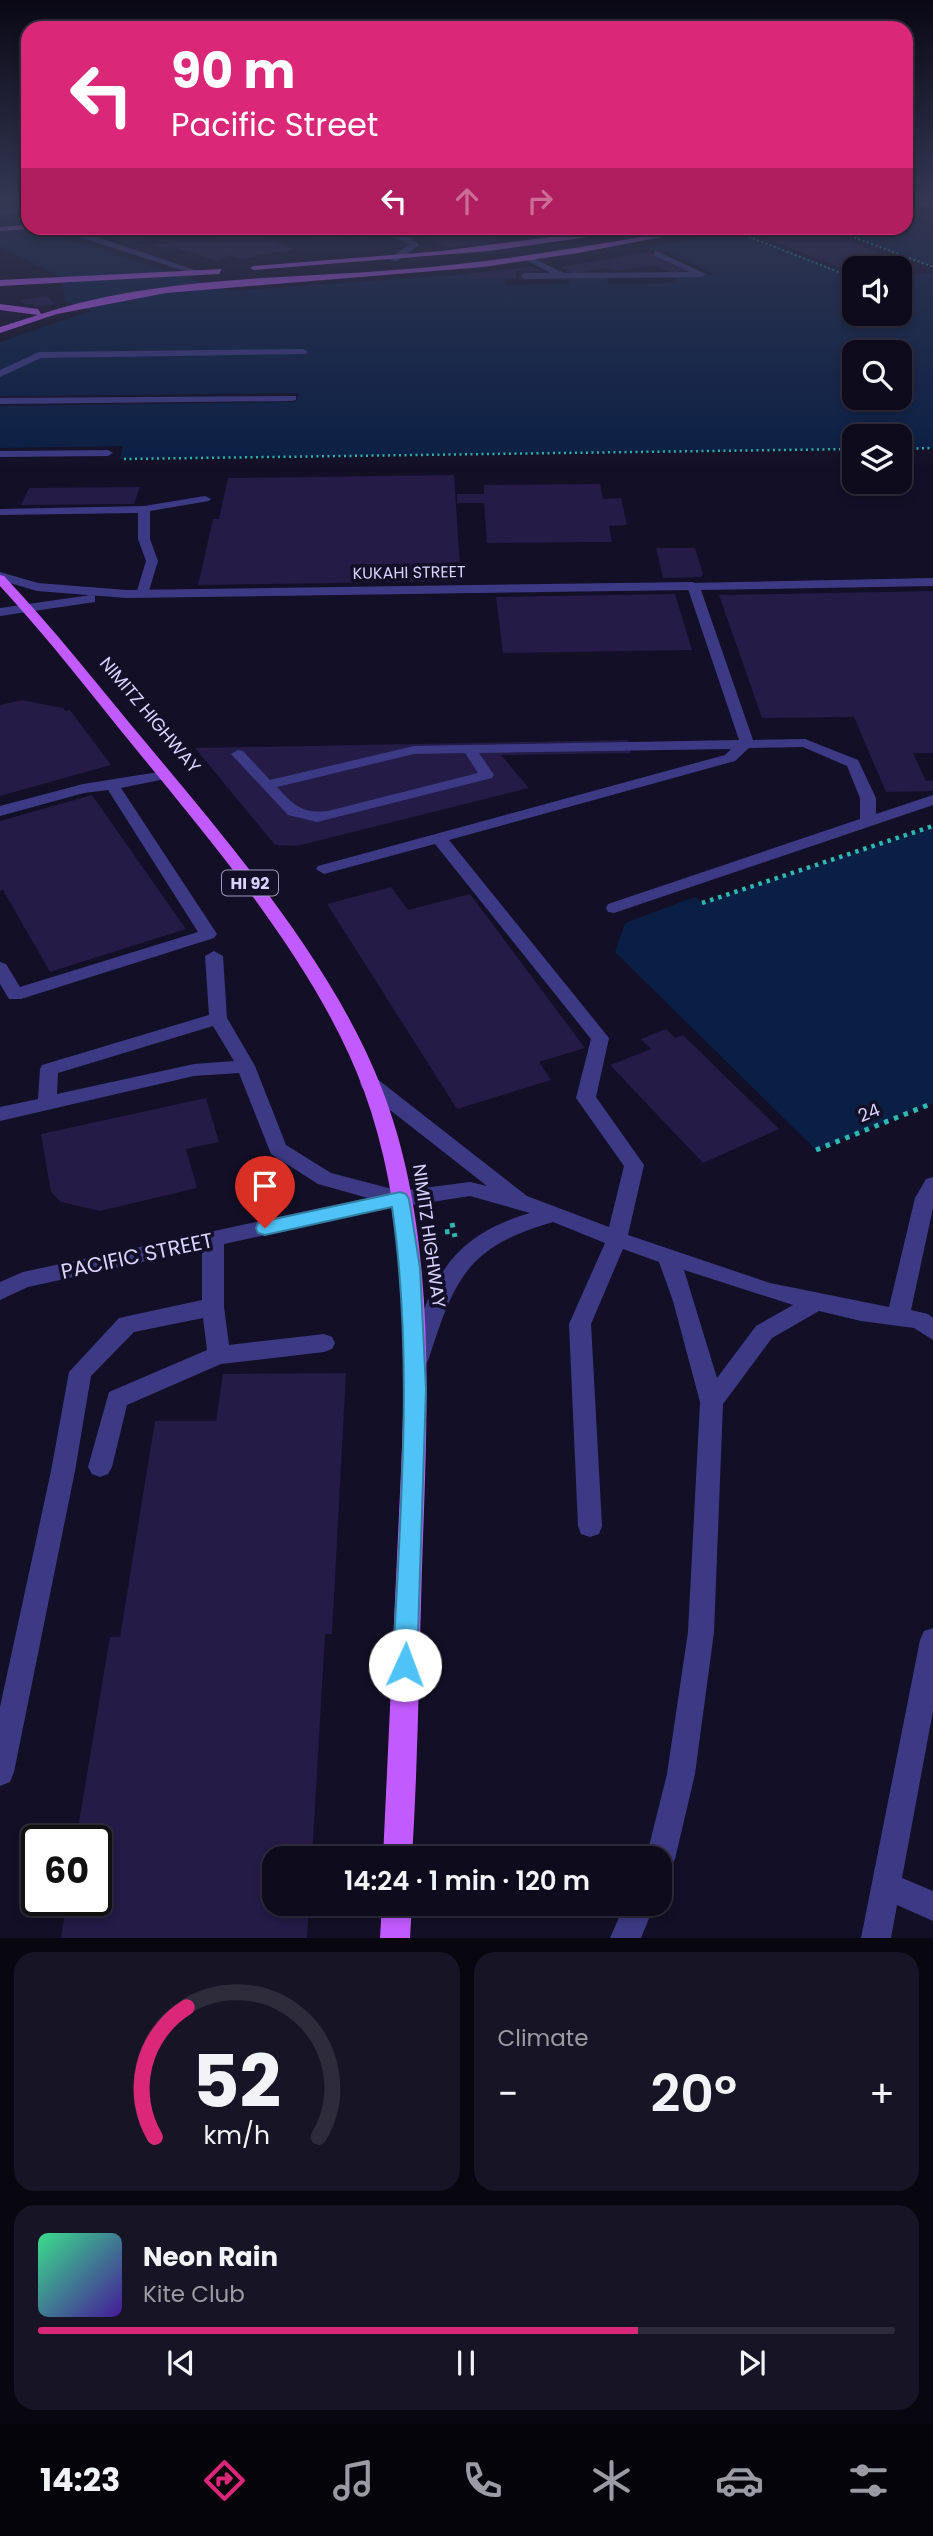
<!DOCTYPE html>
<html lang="en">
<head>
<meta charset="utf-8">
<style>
  body { margin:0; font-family:Poppins,sans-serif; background:#171425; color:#f1f3f6; height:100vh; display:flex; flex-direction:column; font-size:26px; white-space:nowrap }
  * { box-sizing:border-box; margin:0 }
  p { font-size:23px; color:#9b9ba3 }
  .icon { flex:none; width:38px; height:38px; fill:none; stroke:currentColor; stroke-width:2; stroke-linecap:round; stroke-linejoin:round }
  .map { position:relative; height:1938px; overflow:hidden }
  .sheet { display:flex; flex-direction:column; gap:14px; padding:14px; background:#08060f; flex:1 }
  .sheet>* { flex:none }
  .banner { position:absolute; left:21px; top:21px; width:892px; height:214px; border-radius:21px; box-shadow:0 4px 10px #0003,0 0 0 2px #2e2b3b; background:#db2777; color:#fff; overflow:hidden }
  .buttons { position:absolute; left:842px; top:256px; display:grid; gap:14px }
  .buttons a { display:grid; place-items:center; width:70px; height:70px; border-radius:14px; background:#0e0b1c; box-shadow:0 4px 10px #0003,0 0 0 2px #2e2b3b; font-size:35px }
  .speed { position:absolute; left:21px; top:1825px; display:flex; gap:14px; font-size:35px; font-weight:700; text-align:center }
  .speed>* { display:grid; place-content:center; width:91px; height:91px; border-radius:50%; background:#0e0b1c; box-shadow:0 4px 10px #0003,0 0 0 2px #2e2b3b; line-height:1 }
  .speed .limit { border:4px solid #111; border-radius:10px; background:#fff; color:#111 }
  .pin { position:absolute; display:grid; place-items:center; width:60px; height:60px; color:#fff; margin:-72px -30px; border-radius:50% 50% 50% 0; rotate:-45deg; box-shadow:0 0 7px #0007 }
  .pin .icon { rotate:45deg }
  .me { position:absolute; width:77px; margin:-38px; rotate:2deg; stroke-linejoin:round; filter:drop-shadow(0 0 5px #0008) }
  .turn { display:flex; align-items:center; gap:24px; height:147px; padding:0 35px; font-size:32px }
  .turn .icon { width:91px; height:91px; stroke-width:2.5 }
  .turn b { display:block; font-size:49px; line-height:60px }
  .lanes { display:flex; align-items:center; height:66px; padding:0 35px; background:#0003; justify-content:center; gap:35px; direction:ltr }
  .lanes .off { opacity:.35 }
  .big { font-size:52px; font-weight:600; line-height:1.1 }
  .sheet .tile { flex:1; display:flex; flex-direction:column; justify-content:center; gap:10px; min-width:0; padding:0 24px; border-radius:21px; background:#171425 }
  .sheet .dial { align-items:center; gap:0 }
  .dial svg { height:182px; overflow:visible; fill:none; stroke:#2e2b3b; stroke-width:7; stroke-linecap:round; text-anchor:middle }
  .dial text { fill:#f1f3f6; stroke:none }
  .song { display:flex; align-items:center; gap:21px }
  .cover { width:84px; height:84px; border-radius:10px; background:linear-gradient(135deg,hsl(150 70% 55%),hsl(260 70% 35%)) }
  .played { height:7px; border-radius:4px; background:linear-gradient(90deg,#db2777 70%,#2e2b3b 70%) }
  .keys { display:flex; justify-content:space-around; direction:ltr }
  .heat { display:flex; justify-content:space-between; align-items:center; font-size:38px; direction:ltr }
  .sheet .tiles { flex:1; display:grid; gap:14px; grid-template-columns:1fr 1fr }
  .tile:last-child { grid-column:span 2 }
  .trip { position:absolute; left:262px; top:1846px; width:410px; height:70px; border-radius:21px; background:#0e0b1c; box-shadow:0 4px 10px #0003,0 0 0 2px #2e2b3b; font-weight:600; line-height:70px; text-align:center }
  .tabs { display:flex; height:112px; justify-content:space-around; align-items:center; background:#06040b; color:#9b9ba3 }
  .tabs .icon { width:49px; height:49px }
  .tabs .current { color:#db2777 }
  .tabs b { font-size:32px; color:#f1f3f6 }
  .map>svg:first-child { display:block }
  .water { fill:#0a1f44; fill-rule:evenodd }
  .pier { fill:#130f26 }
  .building { fill:#241b47 }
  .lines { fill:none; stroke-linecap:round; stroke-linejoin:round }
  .path-far3 { stroke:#2fb8b0; stroke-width:2; stroke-dasharray:2 2.5; stroke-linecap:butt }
  .path-far2 { stroke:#2fb8b0; stroke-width:2.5; stroke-dasharray:2 3.5; stroke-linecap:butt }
  .path-far1 { stroke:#2fb8b0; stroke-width:4.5; stroke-dasharray:3.5 5; stroke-linecap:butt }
  .path { stroke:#2fb8b0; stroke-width:5; stroke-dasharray:4.5 6; stroke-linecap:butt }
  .service { fill:#3d3a85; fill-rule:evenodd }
  .minor { fill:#3d3a85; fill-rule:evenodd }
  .tertiary { fill:#3d3a85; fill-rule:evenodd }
  .primary { fill:#c25bff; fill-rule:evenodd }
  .route { fill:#4fc3f7; stroke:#337fa1; stroke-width:2 }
  .labels { text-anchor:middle; stroke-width:7; stroke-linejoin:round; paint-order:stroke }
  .far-street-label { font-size:16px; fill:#d9d4ff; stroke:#130f26 }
  .shield { fill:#130f26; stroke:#9e99be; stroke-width:2 }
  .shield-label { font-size:16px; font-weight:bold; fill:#d9d4ff }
  .street-label { font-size:18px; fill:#d9d4ff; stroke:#130f26 }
  .near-street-label { font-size:21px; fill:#d9d4ff; stroke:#130f26 }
</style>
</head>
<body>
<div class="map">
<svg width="933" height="1938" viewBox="0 0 933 1938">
  <rect width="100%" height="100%" fill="#130f26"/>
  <path class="water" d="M 0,200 L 28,200 L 28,228 L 49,228 L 53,234 L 230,291 L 466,274 L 468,278 L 521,278 L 505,279 L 505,285 L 569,284 L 568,278 L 606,277 L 608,284 L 675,283 L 674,278 L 643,277 L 700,276 L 713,274 L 662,249 L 654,251 L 648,247 L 732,230 L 854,277 L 854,313 L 900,313 L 900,274 L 933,273 L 933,448 L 900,449 L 900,436 L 854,436 L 854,449 L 120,459 L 123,446 L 0,448 L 0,342 L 91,311 L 65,301 L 61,277 L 0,247 ZM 854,352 L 900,352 L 900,397 L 854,397 Z
    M 907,200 L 933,200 L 933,267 L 829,228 L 906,228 Z
    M 933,826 L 933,1103 L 816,1150 L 615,952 L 625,923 L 695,897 L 702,903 Z"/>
  <path class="pier" d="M 299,393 L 296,402 L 0,406 L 0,396 Z"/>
  <path class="building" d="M 140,228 L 228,228 L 228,229 L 145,237 L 152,239 L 127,243 L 90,231 Z
    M 270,228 L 348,228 L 360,231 L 337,240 L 314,240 Z
    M 393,228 L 471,228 L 501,241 L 451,247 Z
    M 814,228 L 909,264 L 891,268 L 854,268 L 854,273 L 743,229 Z
    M 248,231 L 294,249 L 241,259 L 230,255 L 218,261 L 172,246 L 165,248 L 154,245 L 180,240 L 206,239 L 211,242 L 218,240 L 210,238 L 219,235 L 228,237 Z
    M 365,233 L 378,237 L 363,241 L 350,237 Z
    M 647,252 L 688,270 L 671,273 L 654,265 L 618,271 L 606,268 L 574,274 L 561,267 Z
    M 531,267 L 542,271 L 515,271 L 517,278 L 467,278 L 466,274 Z
    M 47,296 L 54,304 L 35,307 L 32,304 L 26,305 L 20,300 Z
    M 454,475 L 461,581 L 198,585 L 213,519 L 219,519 L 228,478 Z
    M 600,484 L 603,499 L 621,498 L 627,525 L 609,526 L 612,542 L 487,543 L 484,503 L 457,503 L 457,494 L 484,494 L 484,485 Z
    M 140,487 L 134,504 L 21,505 L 29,488 Z
    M 656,548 L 695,548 L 703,574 L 701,577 L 663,578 Z
    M 933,591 L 933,753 L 913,753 L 926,781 L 933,780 L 933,791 L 886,792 L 854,717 L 762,718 L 719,595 Z
    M 675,594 L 692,650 L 503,653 L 496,597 Z
    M 22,700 L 63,708 L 65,711 L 70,710 L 111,765 L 0,796 L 0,705 Z
    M 628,740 L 631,753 L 501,755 L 529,788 L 297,846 L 275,845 L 195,748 Z
    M 92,795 L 186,929 L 50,972 L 3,890 L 0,891 L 0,821 Z
    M 391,887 L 408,910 L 470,894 L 585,1048 L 539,1062 L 551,1080 L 457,1109 L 327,904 Z
    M 666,1029 L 675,1038 L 683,1035 L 779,1129 L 703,1163 L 610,1065 L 651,1049 L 641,1039 Z
    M 206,1098 L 219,1142 L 186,1149 L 197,1188 L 100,1211 L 61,1202 L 51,1192 L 41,1134 Z
    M 346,1373 L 332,1634 L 325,1634 L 312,1858 L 275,1858 L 275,1904 L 309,1904 L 307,1938 L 61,1938 L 67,1900 L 96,1900 L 96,1841 L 76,1841 L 110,1637 L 120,1637 L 155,1421 L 216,1421 L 223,1374 Z"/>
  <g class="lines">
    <path class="path-far3" d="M 922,203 L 933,207
      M 829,228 L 933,267
      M 732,230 L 851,277"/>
    <path class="path-far2" d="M 900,449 L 933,448
      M 124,459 L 854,449"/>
    <path class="path-far1" d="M 702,903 L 933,826"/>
    <path class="path" d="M 816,1150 L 933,1103
      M 452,1223 L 455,1237
      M 445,1232 L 454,1231"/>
    <path class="service" d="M 656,251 L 706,274 L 702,277 L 524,279 L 520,276 L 524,273 L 551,273 L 526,260 L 529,256 L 564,273 L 690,272 L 653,255 Z
      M 303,349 L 308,352 L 306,354 L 41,358 L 0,377 L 0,370 L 39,352 Z
      M 296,396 L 296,400 L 292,401 L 0,404 L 0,398 Z
      M 0,451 L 108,450 L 113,453 L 108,456 L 0,457 Z
      M 205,496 L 211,499 L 209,501 L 150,511 L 150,539 L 158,561 L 148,594 L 142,598 L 136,594 L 146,561 L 138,539 L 138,513 L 0,515 L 0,509 L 144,506 Z
      M 933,578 L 933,586 L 701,590 L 753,740 L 805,739 L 858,760 L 876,798 L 876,814 L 933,795 L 933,805 L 614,913 L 608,912 L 606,908 L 608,904 L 860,819 L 860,798 L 847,766 L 803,747 L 749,748 L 735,761 L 449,840 L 609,1038 L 596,1097 L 644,1165 L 628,1235 L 770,1283 L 889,1307 L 915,1198 L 926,1179 L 933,1177 L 933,1208 L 911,1310 L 928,1314 L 933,1318 L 933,1340 L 914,1328 L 861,1321 L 819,1311 L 772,1338 L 723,1404 L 714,1632 L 695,1774 L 675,1859 L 670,1869 L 660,1874 L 660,1858 L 646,1858 L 667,1774 L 688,1632 L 700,1402 L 673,1301 L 659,1262 L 623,1249 L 591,1324 L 602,1526 L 599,1534 L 590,1537 L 581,1534 L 578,1526 L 569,1324 L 605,1243 L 553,1222 C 467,1247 455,1278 429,1358 L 426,1364 L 418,1367 L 410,1364 L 407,1358 C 432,1282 447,1237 530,1213 L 470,1196 L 400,1207 L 318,1184 L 271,1154 L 239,1073 L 194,1076 L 0,1121 L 0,1107 L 38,1099 L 40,1069 L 42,1065 L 209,1015 L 205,956 L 214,951 L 223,956 L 227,1018 L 255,1066 L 286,1145 L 331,1173 L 400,1191 L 470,1182 L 487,1186 L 362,1088 L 360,1083 L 362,1078 L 376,1078 L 527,1196 L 609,1227 L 624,1166 L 576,1098 L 591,1039 L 435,844 L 324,874 L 316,869 L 318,866 L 725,755 L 731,749 L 479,753 L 494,775 L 492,778 L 317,822 L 288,815 L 231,754 L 238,750 L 243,751 L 270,780 L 414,746 L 739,740 L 687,586 L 689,583 ZM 465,753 L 478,773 L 328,811 C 303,814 293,805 277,787 L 414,754 ZM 213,1026 L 234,1061 L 194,1064 L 57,1094 L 58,1073 ZM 684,1270 L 793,1305 L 756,1326 L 717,1378 Z
      M 165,771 L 172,775 L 170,778 L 121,788 L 217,934 L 214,938 L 21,999 L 9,999 L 0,984 L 0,962 L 6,964 L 20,987 L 198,932 L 108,790 L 84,793 L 0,816 L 0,806 L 83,784 Z
      M 213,1232 L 220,1234 L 224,1240 L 224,1307 L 229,1345 L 324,1334 L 332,1337 L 335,1343 L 332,1349 L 324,1352 L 221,1364 L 127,1405 L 112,1467 L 108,1474 L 100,1477 L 92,1474 L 88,1467 L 109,1392 L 207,1350 L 203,1318 L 134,1332 L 91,1376 L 75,1471 L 14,1772 L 10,1782 L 0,1786 L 0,1707 L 51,1471 L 69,1372 L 119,1318 L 202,1300 L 202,1240 L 206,1234 Z
      M 933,1628 L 933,1711 L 902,1878 L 933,1891 L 933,1921 L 897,1905 L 891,1938 L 861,1938 L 920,1640 L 924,1631 Z
      M 625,1904 L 655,1904 L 641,1938 L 610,1938 Z"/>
    <path class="minor" d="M 28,205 L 28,209 L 0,215 L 0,211 Z
      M 370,228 C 385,227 410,233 419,245 L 397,261 L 391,261 L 391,257 L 410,244 Z
      M 0,572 L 38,583 L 126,590 L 693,582 L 699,586 L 693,590 L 126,598 L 37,591 L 0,580 Z
      M 91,595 L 95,596 L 95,602 L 0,616 L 0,608 Z"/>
    <path class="tertiary" d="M 67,228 L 75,228 L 79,231 L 201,272 L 194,274 L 73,235 Z
      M 400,1191 L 407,1194 L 410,1199 L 407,1204 L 28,1287 L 0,1300 L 0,1282 L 23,1272 Z"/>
    <path class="primary" d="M 28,225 L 31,229 L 0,231 L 0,227 Z
      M 618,228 L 633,228 L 582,238 L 489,251 L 254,270 L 250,268 L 254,266 L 442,251 Z
      M 694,228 L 708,228 L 578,253 L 483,267 L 166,293 L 57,314 L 0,333 L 0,327 L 38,315 L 0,310 L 0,304 L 38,309 L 41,314 C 154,277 277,279 394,270 C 495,263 594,245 694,228 Z
      M 222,269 L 219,274 L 0,286 L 0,280 Z
      M 0,575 L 4,576 C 55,630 100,688 147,744 C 232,846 334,965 382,1089 C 439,1235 427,1414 422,1567 C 419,1664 418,1762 412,1858 L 383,1858 C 388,1751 393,1643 398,1536 C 405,1389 415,1231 364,1091 C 320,970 216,847 135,748 C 91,694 48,638 0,586 Z
      M 382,1904 L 412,1904 L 410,1938 L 380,1938 Z"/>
  </g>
  <linearGradient id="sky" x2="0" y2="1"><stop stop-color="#0a0815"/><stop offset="0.42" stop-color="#333752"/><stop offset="1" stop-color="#333752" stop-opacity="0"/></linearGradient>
  <rect width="933" height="471" fill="url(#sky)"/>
  <path class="route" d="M 400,1192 L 406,1194 L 409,1199 L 420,1268 L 426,1389 L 417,1665 L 414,1673 L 405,1677 L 397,1673 L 393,1665 C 400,1513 414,1359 392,1207 L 265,1235 L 258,1233 L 256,1228 L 258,1223 L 265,1221 Z"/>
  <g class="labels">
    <g class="far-street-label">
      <text transform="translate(409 572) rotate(-1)" y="6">KUKAHI STREET</text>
    </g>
    <rect class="shield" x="222" y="870.5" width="56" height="25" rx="5"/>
    <g class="shield-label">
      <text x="250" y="889">HI 92</text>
    </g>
    <g class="street-label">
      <text transform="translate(150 715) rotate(50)" y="6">NIMITZ HIGHWAY</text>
      <text transform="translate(869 1113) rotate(-22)" y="6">24</text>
      <text transform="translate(429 1236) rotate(82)" y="6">NIMITZ HIGHWAY</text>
    </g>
    <g class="near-street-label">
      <text transform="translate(137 1256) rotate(-12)" y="7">PACIFIC STREET</text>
    </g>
  </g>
</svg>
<div class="buttons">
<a><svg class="icon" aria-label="sound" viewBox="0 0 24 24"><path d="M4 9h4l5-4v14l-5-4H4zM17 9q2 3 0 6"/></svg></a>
<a><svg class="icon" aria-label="search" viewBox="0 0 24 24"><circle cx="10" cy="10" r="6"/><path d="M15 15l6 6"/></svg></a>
<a><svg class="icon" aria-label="layers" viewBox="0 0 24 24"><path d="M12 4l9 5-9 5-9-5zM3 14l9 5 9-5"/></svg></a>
</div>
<div class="speed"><div class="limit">60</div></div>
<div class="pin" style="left:265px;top:1228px;background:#d93025"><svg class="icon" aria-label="arrive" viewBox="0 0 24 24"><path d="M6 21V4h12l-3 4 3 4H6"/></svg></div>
<svg class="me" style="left:405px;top:1665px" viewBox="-20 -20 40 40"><circle r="19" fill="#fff"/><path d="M0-13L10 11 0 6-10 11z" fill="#4fc3f7"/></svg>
<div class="trip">14:24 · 1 min · 120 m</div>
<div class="banner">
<div class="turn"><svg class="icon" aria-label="left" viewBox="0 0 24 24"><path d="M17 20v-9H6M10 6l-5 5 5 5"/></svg><div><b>90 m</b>Pacific Street</div></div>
<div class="lanes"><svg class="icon" aria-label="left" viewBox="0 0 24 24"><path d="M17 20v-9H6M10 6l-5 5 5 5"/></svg><svg class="icon off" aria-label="ahead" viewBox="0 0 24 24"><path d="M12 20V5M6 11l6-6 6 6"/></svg><svg class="icon off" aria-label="right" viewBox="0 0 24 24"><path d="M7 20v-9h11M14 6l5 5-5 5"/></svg></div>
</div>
</div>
<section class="sheet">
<div class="tiles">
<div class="tile dial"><svg viewBox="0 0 100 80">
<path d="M14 69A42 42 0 1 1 86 69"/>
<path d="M14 69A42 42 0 0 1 28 12" stroke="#db2777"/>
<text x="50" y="56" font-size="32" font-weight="700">52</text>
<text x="50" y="72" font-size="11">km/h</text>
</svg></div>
<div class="tile"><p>Climate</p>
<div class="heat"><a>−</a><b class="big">20°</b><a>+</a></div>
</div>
<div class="tile">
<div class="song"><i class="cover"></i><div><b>Neon Rain</b><p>Kite Club</p></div></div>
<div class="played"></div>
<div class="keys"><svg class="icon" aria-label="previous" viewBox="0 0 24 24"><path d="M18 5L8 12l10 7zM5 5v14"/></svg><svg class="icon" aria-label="pause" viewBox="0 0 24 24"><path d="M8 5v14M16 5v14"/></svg><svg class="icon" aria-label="next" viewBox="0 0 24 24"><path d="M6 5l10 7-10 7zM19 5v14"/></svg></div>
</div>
</div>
</section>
<nav class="tabs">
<b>14:23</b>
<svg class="icon current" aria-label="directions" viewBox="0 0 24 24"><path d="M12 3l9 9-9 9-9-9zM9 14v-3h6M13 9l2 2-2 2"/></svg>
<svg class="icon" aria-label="music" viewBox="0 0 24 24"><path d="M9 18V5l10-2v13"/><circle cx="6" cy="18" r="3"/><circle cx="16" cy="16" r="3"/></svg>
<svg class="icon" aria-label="phone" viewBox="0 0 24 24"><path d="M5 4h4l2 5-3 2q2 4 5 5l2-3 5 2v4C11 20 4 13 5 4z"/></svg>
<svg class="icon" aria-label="climate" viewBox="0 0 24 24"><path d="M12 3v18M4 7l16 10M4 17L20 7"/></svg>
<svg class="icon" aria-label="car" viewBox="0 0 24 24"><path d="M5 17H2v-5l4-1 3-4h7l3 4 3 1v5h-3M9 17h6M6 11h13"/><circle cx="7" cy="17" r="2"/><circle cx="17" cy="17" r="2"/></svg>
<svg class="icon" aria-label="filters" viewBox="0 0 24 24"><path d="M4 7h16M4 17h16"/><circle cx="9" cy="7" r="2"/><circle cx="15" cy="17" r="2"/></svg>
</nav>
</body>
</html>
